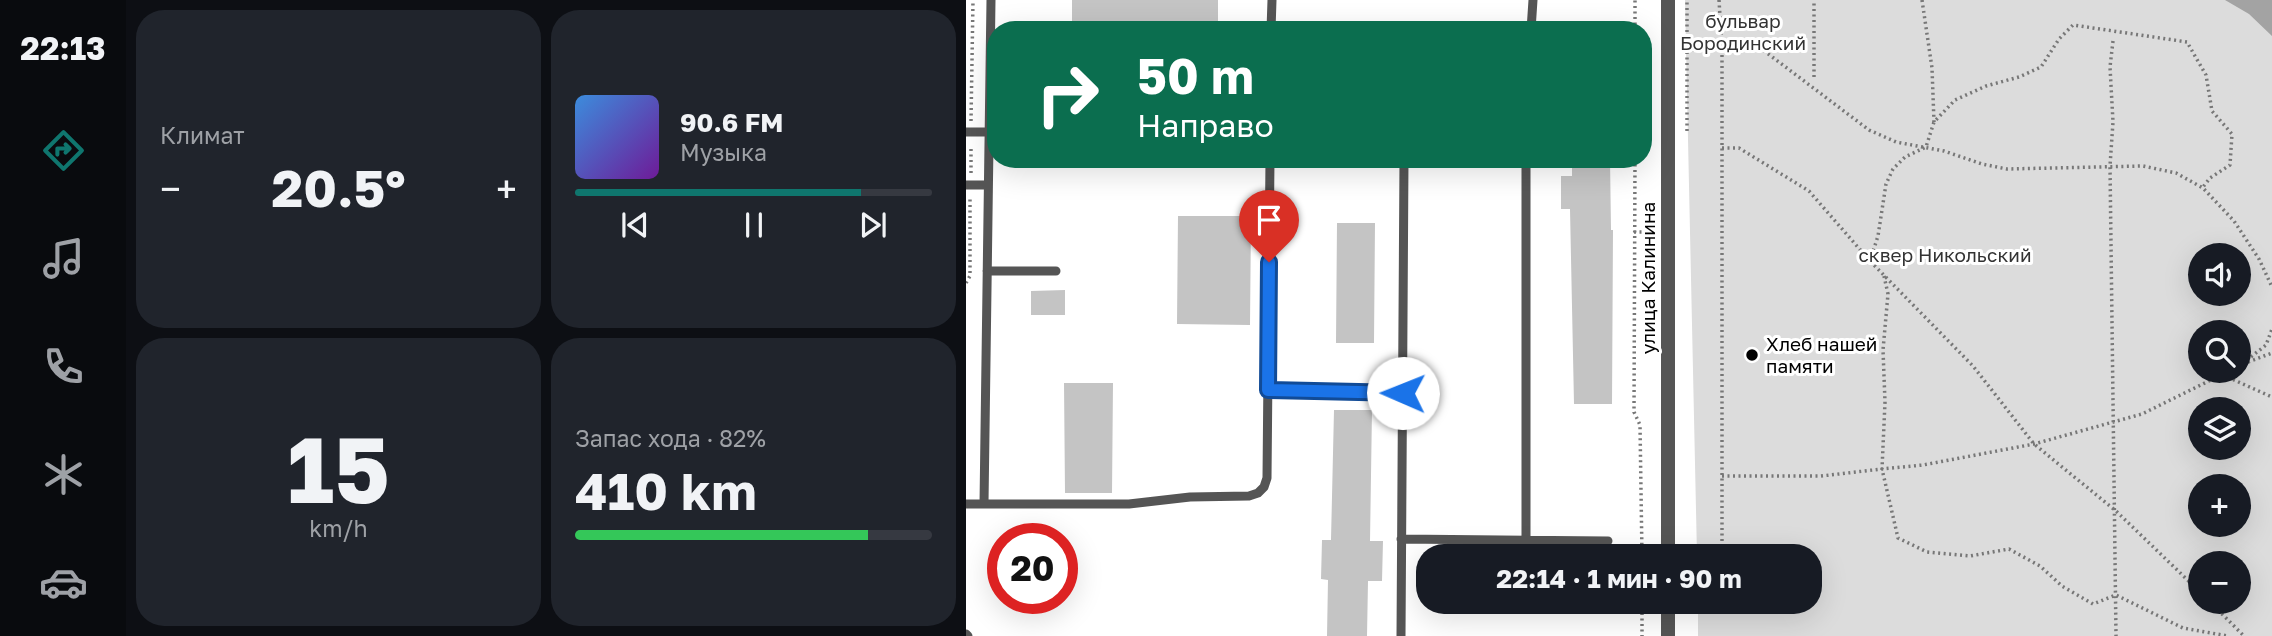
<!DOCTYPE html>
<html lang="ru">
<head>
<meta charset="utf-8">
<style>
  body { margin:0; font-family:"Golos Text",sans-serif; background:#20242c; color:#f1f3f6; height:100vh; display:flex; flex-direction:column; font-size:26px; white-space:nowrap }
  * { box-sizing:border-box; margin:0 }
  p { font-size:23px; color:#9ea1a6 }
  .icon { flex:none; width:38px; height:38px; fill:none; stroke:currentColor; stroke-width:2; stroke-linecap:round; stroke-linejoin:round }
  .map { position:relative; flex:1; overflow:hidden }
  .details { display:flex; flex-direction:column; gap:10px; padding:10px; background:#0d0f14; width:840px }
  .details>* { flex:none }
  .guide { position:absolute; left:21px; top:21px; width:665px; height:147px; border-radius:28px; box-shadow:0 7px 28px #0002; background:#0b6e4f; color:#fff; overflow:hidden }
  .fabs { position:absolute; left:1222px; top:243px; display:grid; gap:14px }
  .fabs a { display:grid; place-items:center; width:63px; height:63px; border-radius:50%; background:#171b24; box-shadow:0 7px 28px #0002; font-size:35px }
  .speed { position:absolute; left:21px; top:523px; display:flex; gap:14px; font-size:35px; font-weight:700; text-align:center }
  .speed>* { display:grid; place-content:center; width:91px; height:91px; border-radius:50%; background:#171b24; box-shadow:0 7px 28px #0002; line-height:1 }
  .speed .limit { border:10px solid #d22; background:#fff; color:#111 }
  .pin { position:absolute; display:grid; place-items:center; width:60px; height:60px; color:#fff; margin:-72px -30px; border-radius:50% 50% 50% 0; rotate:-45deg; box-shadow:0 0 7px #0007 }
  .pin .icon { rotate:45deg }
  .me { position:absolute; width:77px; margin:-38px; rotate:271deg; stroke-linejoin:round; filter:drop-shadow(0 0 5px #0008) }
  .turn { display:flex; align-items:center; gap:24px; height:147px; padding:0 35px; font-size:32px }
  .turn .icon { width:91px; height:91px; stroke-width:2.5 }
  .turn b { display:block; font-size:49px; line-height:60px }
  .big { font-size:52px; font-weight:700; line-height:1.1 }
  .details .widget { flex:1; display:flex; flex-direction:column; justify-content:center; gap:10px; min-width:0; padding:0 24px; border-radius:28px; background:#20242c }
  .details .dial { align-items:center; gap:0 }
  .dial b { font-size:91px; line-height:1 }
  .song { display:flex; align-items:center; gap:21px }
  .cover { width:84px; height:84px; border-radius:10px; background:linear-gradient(135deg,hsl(210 70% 55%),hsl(280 70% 35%)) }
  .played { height:7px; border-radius:4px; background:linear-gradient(90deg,#0f766e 80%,#363941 80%) }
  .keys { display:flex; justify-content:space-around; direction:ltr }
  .heat { display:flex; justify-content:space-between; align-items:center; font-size:38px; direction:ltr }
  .charge { height:10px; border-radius:5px; background:linear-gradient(90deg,#34c759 82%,#363941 0) }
  .details .tiles { flex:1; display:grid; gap:10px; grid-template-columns:repeat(2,1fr) }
  .trip { position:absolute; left:450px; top:544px; width:406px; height:70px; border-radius:28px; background:#171b24; box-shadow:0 7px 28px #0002; font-weight:700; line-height:70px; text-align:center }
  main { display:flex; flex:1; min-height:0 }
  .tab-bar { display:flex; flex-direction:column; width:126px; justify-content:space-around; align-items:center; background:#090b0e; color:#9ea1a6 }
  .tab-bar .icon { width:49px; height:49px }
  .tab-bar .on { color:#0f766e }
  .tab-bar b { font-size:32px; color:#f1f3f6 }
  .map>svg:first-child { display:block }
  .green { fill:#dcdcdc; fill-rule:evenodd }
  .water { fill:#a3a3a3 }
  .building { fill:#c4c4c4 }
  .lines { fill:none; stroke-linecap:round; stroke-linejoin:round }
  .path { stroke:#777; stroke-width:3.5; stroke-dasharray:2 3.5; stroke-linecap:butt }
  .service { stroke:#555; stroke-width:9 }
  .minor { stroke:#555; stroke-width:14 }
  .route-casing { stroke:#114b97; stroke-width:18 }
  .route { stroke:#1a73e8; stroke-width:12 }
  .poi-dot { fill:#000; stroke:#fff; stroke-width:2.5 }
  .labels { text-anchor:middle; stroke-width:6; stroke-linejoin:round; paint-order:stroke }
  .park-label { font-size:19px; fill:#333; stroke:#fff }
  .street-label { font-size:19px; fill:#000; stroke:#fff }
  .poi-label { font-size:19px; fill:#000; stroke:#fff; text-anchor:start }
</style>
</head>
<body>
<main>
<nav class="tab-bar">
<b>22:13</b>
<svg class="icon on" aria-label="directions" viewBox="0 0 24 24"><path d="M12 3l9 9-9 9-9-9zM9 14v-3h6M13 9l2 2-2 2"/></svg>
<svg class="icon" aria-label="music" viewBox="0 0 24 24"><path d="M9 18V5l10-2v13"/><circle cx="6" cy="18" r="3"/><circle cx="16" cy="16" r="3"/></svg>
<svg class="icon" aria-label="phone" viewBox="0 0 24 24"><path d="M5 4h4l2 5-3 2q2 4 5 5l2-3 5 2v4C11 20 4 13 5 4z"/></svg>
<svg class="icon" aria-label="climate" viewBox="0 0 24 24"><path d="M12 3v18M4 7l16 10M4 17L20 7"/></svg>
<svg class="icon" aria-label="car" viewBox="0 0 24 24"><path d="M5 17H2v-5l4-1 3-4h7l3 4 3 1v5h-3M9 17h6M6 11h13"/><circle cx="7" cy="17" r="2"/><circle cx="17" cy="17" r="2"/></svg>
</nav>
<section class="details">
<div class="tiles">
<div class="widget"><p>Климат</p>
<div class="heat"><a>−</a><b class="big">20.5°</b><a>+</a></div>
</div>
<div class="widget">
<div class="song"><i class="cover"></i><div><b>90.6 FM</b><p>Музыка</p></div></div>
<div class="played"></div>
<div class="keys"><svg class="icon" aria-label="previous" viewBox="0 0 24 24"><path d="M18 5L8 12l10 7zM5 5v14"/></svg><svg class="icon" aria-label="pause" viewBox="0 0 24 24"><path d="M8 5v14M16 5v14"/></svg><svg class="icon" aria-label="next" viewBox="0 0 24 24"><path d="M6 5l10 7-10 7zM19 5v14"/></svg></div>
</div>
<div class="widget dial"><b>15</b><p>km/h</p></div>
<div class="widget"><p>Запас хода · 82%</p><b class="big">410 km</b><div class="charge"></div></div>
</div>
</section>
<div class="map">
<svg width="1306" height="636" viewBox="0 0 1306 636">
  <rect width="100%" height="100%" fill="#fff"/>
  <path class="green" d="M 719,0 L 1306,0 L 1306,636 L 732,636 L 732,602 L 844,602 L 844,556 L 731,556 ZM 1234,256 L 1272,256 L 1272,294 L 1234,294 ZM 1234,332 L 1272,332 L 1272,371 L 1234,371 ZM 1234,410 L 1272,410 L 1272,448 L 1234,448 ZM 1234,486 L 1272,486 L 1272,525 L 1234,525 ZM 1234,564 L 1272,564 L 1272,602 L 1234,602 Z"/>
  <path class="water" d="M 1259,0 L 1306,0 L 1306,36 L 1283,14 Z"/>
  <path class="building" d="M 106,0 L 252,0 L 252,30 L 106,30 Z
    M 606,159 L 644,159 L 645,230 L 647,230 L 646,404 L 608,404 L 604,209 L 595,209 L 595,176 L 606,176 Z
    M 212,216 L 285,216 L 284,325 L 211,324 Z
    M 371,223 L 409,223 L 408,343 L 370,343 Z
    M 99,290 L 99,315 L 65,315 L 65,291 Z
    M 98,383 L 147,383 L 146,493 L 99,493 Z
    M 368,410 L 406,410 L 404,541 L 417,541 L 416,581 L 402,581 L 401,636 L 361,636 L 362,580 L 355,579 L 356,540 L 365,540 Z"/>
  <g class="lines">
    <path class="path" d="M 753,0 L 756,49 L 756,556
      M 956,0 L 966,68 L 968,122
      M 669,30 L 669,0
      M 1147,41 L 1144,67 L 1147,122 L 1144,166 L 1150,636
      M 721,50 L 789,48 L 797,50 L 903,130 L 930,142 L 978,151 L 1016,164 L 1041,169 L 1177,166 L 1210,173 L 1237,188 L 1268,221 L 1293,259 L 1306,287
      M 848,77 L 848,0
      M 5,121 L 7,0
      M 721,131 L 721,0
      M 756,148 L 773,148 L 843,191 L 904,261 L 1007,366 L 1068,444 L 1150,511 L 1234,592
      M 669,159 L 668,412 L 674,425 L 676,556
      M 5,173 L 5,146
      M 668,232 L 687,232
      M 904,261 L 912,236 L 920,184 L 927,169 L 939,157 L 960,147 L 968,122 L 989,100 L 1020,86 L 1053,77 L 1075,67 L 1093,39 L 1107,25 L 1221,42 L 1240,75 L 1246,111 L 1266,134 L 1264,165 L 1244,178 L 1237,187
      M 918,276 L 922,294 L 917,350 L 919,402 L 916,469 L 932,538 L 961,552 L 1004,556 L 1043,549 L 1074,566 L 1096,586 L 1127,604 L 1150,595 L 1217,628 L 1262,636
      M 0,283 L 4,276 L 4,198
      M 1282,362 L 1306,353
      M 1272,367 L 1300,345 L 1306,329
      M 1257,375 L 1306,397
      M 756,476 L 855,476 L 916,469 L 957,465 L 1068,444 L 1176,414 L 1263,371
      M 676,602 L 676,636
      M 1244,602 L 1278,636
      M 756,609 L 756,602"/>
    <path class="service" d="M 305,30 L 306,0
      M 565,30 L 567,0
      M 0,132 L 22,132
      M 560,159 L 560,540
      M 0,185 L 21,185
      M 21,271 L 90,271
      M 302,390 L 437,393
      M 0,504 L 163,504 L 224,497 L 283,496 L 292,493 L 298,487 L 301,478 L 304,159
      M 18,504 L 25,0
      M 435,539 L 642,541
      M 0,634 L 2,636
      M 435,636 L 438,159"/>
    <path class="minor" d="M 702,556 L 702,0
      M 702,636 L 702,602"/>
  </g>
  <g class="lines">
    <g class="route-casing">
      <path id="route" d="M 303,262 L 302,390 L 437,393"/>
    </g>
    <use href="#route" class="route"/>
  </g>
  <circle class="poi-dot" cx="786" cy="355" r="7"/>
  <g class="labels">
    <g class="park-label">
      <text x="777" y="28">бульвар<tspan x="777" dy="22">Бородинский</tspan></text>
      <text x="979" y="262">сквер Никольский</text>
    </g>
    <g class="street-label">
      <text transform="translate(682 278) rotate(-90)" y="7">улица Калинина</text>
    </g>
    <g class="poi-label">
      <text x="800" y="351">Хлеб нашей<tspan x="800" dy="22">памяти</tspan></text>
    </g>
  </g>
</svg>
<div class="fabs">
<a><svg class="icon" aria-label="sound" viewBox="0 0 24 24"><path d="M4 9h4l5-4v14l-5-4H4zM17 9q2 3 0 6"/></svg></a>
<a><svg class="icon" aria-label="search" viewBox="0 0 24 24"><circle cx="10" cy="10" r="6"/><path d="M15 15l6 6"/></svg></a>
<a><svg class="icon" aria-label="layers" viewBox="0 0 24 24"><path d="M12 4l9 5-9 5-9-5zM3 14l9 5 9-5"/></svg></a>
<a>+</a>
<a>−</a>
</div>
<div class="speed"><div class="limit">20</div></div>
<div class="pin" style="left:303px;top:262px;background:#d93025"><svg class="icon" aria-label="arrive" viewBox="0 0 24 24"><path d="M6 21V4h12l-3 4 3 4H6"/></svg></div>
<svg class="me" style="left:437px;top:393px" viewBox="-20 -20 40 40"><circle r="19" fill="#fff"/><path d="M0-13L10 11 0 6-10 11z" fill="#1a73e8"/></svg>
<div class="trip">22:14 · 1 мин · 90 m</div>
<div class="guide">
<div class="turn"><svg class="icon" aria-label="right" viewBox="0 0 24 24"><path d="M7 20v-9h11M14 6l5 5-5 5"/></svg><div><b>50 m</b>Направо</div></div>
</div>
</div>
</main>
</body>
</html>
